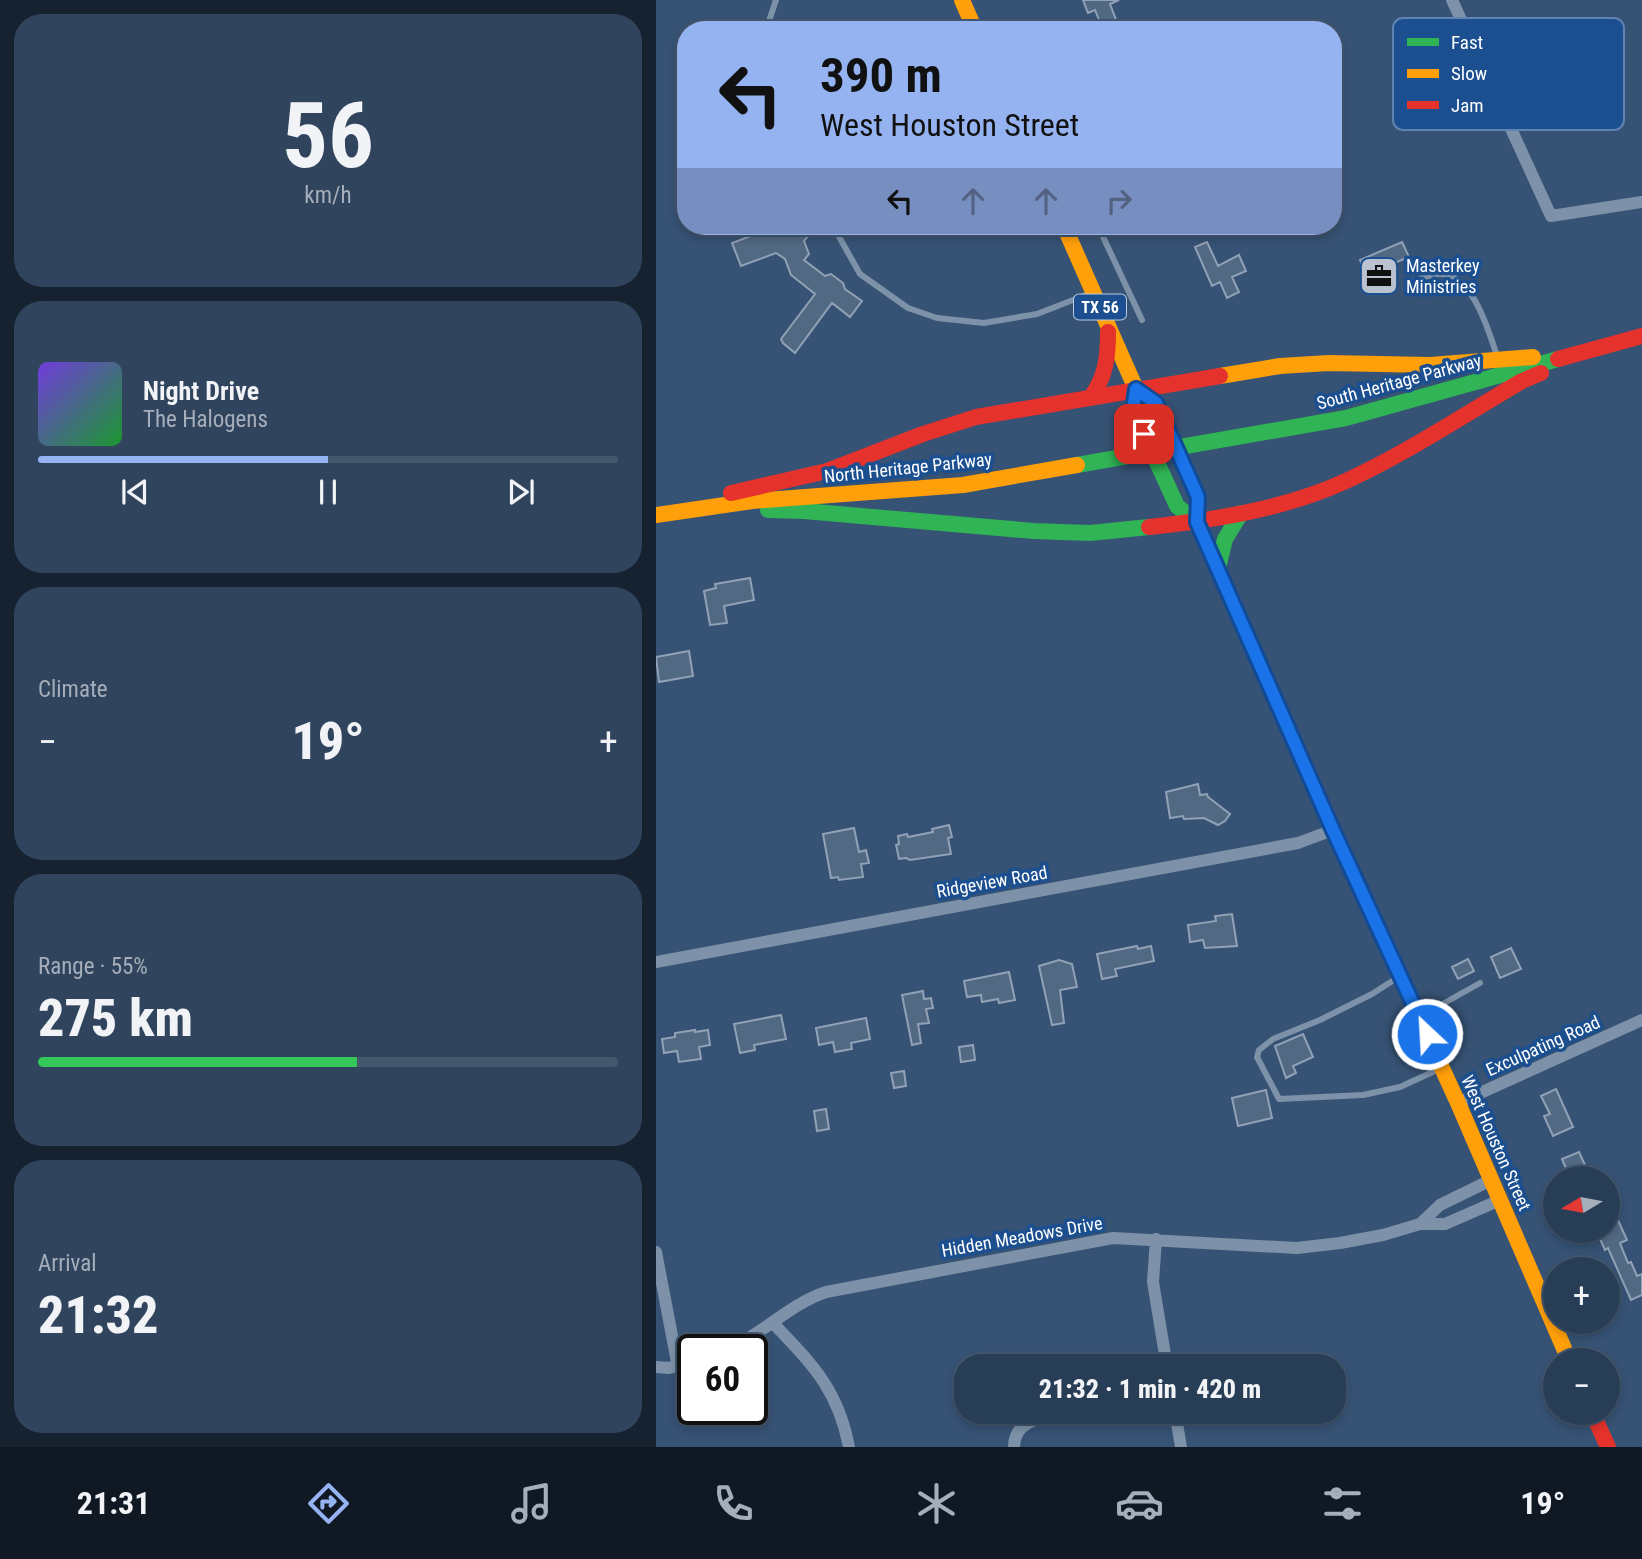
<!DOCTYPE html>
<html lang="en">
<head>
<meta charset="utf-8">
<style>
  body { margin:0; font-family:"Roboto Condensed",sans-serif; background:#30455d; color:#f1f3f6; height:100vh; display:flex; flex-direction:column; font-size:26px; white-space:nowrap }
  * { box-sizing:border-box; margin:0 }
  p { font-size:23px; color:#a5aeba }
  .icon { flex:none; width:38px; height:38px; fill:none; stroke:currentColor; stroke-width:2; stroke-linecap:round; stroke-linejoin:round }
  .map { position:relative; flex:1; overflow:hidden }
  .drawer { display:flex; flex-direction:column; gap:14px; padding:14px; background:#162230; width:656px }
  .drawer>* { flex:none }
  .guide { position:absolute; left:21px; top:21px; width:665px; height:214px; border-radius:28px; box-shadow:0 4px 10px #0003,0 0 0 2px #44576d; background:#95b2f1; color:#111; overflow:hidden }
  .needle { width:46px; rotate:260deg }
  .controls { position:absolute; left:887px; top:1166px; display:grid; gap:14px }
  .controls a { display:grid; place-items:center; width:77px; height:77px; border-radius:50%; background:#283e57; box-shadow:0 4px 10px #0003,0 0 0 2px #44576d; font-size:35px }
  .speed { position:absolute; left:21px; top:1334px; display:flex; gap:14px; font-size:35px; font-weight:700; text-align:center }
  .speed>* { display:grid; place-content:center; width:91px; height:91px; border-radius:50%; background:#283e57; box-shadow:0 4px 10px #0003,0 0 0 2px #44576d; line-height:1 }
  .speed .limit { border:4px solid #111; border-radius:10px; background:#fff; color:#111 }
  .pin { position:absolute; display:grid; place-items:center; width:60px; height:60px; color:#fff; margin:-30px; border-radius:14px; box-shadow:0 4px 10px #0006 }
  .me { position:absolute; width:77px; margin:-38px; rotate:335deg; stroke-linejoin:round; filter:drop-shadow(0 0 5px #0008) }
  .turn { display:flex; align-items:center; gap:24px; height:147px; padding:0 28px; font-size:32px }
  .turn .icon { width:91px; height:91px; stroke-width:2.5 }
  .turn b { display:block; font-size:49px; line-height:60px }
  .lanes { display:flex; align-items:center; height:66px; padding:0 28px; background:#0003; justify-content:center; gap:35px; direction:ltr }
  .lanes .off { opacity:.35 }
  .big { font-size:52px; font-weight:800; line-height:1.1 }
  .drawer .card { flex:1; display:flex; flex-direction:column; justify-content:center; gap:10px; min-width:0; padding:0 24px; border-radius:28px; background:#30455d }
  .drawer .dial { align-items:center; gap:0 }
  .dial b { font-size:91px; line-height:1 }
  .song { display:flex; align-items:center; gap:21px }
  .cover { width:84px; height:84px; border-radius:10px; background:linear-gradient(135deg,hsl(260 70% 55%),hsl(130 70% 35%)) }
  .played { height:7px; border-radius:4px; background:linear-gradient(90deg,#95b2f1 50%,#44576d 50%) }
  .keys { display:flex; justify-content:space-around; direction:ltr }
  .heat { display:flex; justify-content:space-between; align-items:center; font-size:38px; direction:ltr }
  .charge { height:10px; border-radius:5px; background:linear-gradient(90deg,#34c759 55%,#44576d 0) }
  .trip { position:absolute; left:298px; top:1354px; width:392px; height:70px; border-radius:28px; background:#283e57; box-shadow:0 4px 10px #0003,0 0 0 2px #44576d; font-weight:800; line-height:70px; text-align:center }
  .tabs { display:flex; height:112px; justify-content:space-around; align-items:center; background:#101923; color:#a5aeba }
  .tabs .icon { width:49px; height:49px }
  .tabs .selected { color:#95b2f1 }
  .tabs b { font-size:32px; color:#f1f3f6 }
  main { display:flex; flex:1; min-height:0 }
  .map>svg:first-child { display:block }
  .building { fill:#526984; stroke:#92a2b6; stroke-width:2 }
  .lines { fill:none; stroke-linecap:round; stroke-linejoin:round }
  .lane { stroke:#7d92a8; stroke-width:6 }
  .street { stroke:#7d92a8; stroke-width:12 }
  .fast { stroke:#30b455; stroke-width:16 }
  .slow { stroke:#ff9f0a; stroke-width:16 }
  .jam { stroke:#e5322d; stroke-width:16 }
  .route-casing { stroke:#114b97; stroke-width:18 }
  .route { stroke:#1a73e8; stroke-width:12 }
  .labels { text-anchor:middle; stroke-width:7; stroke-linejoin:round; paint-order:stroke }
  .shield { fill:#1b4f8f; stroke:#bbcadd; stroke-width:2 }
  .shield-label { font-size:16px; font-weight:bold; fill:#fff }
  .poi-label { font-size:18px; fill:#fff; stroke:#1b4f8f; text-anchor:start }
  .street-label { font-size:18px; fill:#fff; stroke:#1b4f8f }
  .key { fill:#1b4f8f; stroke:#5f84b1; stroke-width:2 }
  .key-label { font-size:19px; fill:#fff }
</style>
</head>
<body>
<main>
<section class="drawer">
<div class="card dial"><b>56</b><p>km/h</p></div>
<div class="card">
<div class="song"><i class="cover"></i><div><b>Night Drive</b><p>The Halogens</p></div></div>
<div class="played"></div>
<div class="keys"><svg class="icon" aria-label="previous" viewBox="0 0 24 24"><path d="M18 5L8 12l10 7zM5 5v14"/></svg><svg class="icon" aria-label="pause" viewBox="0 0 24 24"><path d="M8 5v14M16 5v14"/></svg><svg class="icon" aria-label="next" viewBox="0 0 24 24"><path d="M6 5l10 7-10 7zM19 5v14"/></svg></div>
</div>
<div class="card"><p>Climate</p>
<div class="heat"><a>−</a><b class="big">19°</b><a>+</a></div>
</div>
<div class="card"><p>Range · 55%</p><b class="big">275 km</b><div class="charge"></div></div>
<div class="card"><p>Arrival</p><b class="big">21:32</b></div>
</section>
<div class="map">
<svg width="986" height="1447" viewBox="0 0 986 1447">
  <rect width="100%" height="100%" fill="#365274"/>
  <path class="building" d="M 427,0 L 463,0 L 454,4 L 464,30 L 447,30 L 439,10 L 432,13 Z
    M 112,226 L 148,226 L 152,236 L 148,241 L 153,254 L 148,260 L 169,276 L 175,274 L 187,283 L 189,289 L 206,301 L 194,317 L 176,303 L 139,353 L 127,343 L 125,339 L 159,294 L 135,275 L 129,259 L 120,253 L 85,266 L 76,243 L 113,229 Z
    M 551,242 L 562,266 L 583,255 L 590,271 L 576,277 L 583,292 L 571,298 L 564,282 L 556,286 L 539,247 Z
    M 746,242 L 753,257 L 731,266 L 739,285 L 718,294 L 704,260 Z
    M 94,578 L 98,600 L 68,606 L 71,623 L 54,625 L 48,591 L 60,588 L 59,584 Z
    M 33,651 L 37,676 L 3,682 L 0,657 Z
    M 542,784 L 544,795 L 551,794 L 552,797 L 574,814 L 569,821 L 562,825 L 548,818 L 528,819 L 527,816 L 514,818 L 510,792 Z
    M 293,825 L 296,837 L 292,838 L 295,854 L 254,860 L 250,858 L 243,859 L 240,845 L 243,844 L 242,836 L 251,834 L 252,837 L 277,832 L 276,829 Z
    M 198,828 L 203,852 L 210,850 L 213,863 L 205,864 L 207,877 L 183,880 L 182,877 L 175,878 L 167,834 Z
    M 576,914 L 581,946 L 549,948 L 547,940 L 534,942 L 532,925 L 560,921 L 559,916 Z
    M 481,946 L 482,949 L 495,946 L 498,961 L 459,969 L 461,976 L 446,979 L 441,954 Z
    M 855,948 L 865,969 L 844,978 L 835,957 Z
    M 812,959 L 818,971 L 802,979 L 796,967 Z
    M 403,960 L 416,964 L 421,987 L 404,990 L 408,1023 L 396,1025 L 383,966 Z
    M 353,972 L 359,1000 L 343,1003 L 342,999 L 326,1002 L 325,995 L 311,997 L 308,981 Z
    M 267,991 L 268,999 L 275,998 L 277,1008 L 270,1009 L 273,1023 L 262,1024 L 265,1043 L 256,1045 L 246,995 Z
    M 125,1015 L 130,1039 L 98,1045 L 99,1050 L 84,1053 L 78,1024 Z
    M 210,1018 L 214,1039 L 195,1043 L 196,1049 L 179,1052 L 177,1042 L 163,1045 L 160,1028 Z
    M 39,1030 L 39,1032 L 52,1030 L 54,1045 L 43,1047 L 45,1059 L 23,1062 L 21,1051 L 8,1053 L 6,1039 L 19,1037 L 19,1033 Z
    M 647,1034 L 657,1057 L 637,1066 L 640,1073 L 630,1078 L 619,1046 Z
    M 317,1045 L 319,1060 L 305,1062 L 303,1047 Z
    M 248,1071 L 250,1086 L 238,1088 L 235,1073 Z
    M 900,1089 L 917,1127 L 897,1136 L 888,1116 L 894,1114 L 885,1096 Z
    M 610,1090 L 616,1118 L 582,1126 L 576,1098 Z
    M 170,1109 L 173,1129 L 161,1131 L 158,1111 Z
    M 923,1152 L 935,1178 L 914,1178 L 906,1159 Z
    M 952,1198 L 971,1240 L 964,1243 L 972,1263 L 975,1262 L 981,1276 L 986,1274 L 986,1295 L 975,1300 L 952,1248 L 949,1250 L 940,1230 L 952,1230 Z"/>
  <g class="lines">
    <path class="lane" d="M 110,30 L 120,0
      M 177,226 L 204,274 L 252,308 L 281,318 L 328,323 L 381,314 L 435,293
      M 442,226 L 486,320
      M 757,281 C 765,279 775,274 784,274 C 816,272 833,332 841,356
      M 741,978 L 716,994 L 664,1020 L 617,1039 L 603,1050 L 601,1057 L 623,1099 L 707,1095 L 744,1087 L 781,1070
      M 767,1015 L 824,983"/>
    <path class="street" d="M 796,0 L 895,216 L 986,202
      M 0,962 L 642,843 L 677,830
      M 802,1103 L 986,1020
      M 764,1224 L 784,1205 L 835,1180
      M 500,1239 L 497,1282 L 511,1367
      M 0,1252 L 22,1367
      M 117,1323 C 156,1364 182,1389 193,1447
      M 73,1349 C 108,1333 134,1304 170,1292 L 457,1238 L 641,1248 L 684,1243 L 727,1235 L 764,1224 L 789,1224 L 844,1200
      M 0,1367 L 12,1368 L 37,1363
      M 519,1412 L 525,1447
      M 358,1447 C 358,1417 393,1417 415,1412"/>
    <path class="fast" d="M 480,389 L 477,410 L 521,506 L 541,522
      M 421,465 L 690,418 L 902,359
      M 112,510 L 148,511 L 378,531 L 434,533 L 493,527
      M 562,568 L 569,539 L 585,513"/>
    <path class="slow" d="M 306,0 L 319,30
      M 408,226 L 480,389 L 500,403 L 530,470
      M 564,376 L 624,366 L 673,363 L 774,365 L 877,357
      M 0,515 L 96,501 L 307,485 L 421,465
      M 710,902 L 802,1103 L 913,1360"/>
    <path class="jam" d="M 902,359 L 986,336
      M 435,397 C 450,376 452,357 452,332
      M 530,470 L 542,497 L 541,522 L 710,902
      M 75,493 L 171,471 L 267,434 L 320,417 L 564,376
      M 493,527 C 558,520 629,509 690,481 C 751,453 808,415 866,381 L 885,373
      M 936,1412 L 952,1447"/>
  </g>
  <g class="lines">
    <g class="route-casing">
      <path id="route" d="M 488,434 L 477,410 L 480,389 L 500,403 L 542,497 L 541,522 L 677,830 L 771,1034"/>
    </g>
    <use href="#route" class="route"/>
  </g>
  <defs>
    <g id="office-square" transform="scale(2.0125)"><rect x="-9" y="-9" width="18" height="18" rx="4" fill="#b9c2ce" stroke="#1b4f8f"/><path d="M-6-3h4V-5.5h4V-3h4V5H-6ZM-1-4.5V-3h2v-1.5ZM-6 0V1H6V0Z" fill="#111"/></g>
  </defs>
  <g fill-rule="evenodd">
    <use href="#office-square" x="723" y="276"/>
  </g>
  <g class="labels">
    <rect class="shield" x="418" y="294.5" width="52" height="25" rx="5"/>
    <g class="shield-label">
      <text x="444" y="313">TX 56</text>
    </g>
    <g class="poi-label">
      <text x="750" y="272">Masterkey<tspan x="750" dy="21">Ministries</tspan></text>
    </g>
    <g class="street-label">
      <text transform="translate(743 382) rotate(-15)" y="6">South Heritage Parkway</text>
      <text transform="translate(252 468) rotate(-6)" y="6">North Heritage Parkway</text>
      <text transform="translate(336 882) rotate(-10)" y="6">Ridgeview Road</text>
      <text transform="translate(887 1046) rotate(-24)" y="6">Exculpating Road</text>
      <text transform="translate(840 1143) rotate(66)" y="6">West Houston Street</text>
      <text transform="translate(366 1237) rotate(-10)" y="6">Hidden Meadows Drive</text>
    </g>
  </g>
  <rect x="737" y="18" width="231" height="112" rx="10" class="key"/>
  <rect x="751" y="38" width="32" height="8" fill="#30b455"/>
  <rect x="751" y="69" width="32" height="9" fill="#ff9f0a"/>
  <rect x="751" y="101" width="32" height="8" fill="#e5322d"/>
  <g class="key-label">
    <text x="795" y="49">Fast</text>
    <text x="795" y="80">Slow</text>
    <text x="795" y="112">Jam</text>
  </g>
</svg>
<div class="controls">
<a><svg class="needle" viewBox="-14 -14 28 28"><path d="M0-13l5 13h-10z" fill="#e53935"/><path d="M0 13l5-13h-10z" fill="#a5aeba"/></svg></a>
<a>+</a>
<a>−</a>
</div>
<div class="speed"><div class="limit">60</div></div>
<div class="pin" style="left:488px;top:434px;background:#d93025"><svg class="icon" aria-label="arrive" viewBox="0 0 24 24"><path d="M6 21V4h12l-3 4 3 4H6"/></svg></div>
<svg class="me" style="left:771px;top:1034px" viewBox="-20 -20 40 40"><circle r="17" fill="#1a73e8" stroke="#fff" stroke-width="3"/><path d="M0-11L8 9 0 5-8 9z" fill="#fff"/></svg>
<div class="trip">21:32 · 1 min · 420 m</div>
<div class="guide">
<div class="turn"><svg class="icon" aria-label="left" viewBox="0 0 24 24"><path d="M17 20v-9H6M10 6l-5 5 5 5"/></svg><div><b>390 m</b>West Houston Street</div></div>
<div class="lanes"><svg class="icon" aria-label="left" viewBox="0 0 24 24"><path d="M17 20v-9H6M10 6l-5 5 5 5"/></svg><svg class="icon off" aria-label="ahead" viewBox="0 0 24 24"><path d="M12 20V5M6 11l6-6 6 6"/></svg><svg class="icon off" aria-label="ahead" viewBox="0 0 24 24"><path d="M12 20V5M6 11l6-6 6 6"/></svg><svg class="icon off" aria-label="right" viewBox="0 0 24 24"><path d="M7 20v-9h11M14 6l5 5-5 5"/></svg></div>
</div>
</div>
</main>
<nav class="tabs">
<b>21:31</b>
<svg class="icon selected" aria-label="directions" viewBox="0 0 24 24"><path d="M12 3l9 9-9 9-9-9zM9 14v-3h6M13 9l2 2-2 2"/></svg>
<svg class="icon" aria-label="music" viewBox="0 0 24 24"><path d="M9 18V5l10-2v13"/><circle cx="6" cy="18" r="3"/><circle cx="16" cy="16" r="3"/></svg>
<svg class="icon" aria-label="phone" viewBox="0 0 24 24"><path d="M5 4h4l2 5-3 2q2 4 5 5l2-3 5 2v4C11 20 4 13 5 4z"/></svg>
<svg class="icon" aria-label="climate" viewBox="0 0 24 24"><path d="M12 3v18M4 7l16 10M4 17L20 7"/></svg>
<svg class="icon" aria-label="car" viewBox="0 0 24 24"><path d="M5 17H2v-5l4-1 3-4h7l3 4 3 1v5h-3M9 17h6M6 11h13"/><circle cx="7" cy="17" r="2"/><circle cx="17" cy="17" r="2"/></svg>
<svg class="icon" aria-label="filters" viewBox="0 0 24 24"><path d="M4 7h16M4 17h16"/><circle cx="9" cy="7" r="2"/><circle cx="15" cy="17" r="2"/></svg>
<b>19°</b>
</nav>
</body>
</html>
